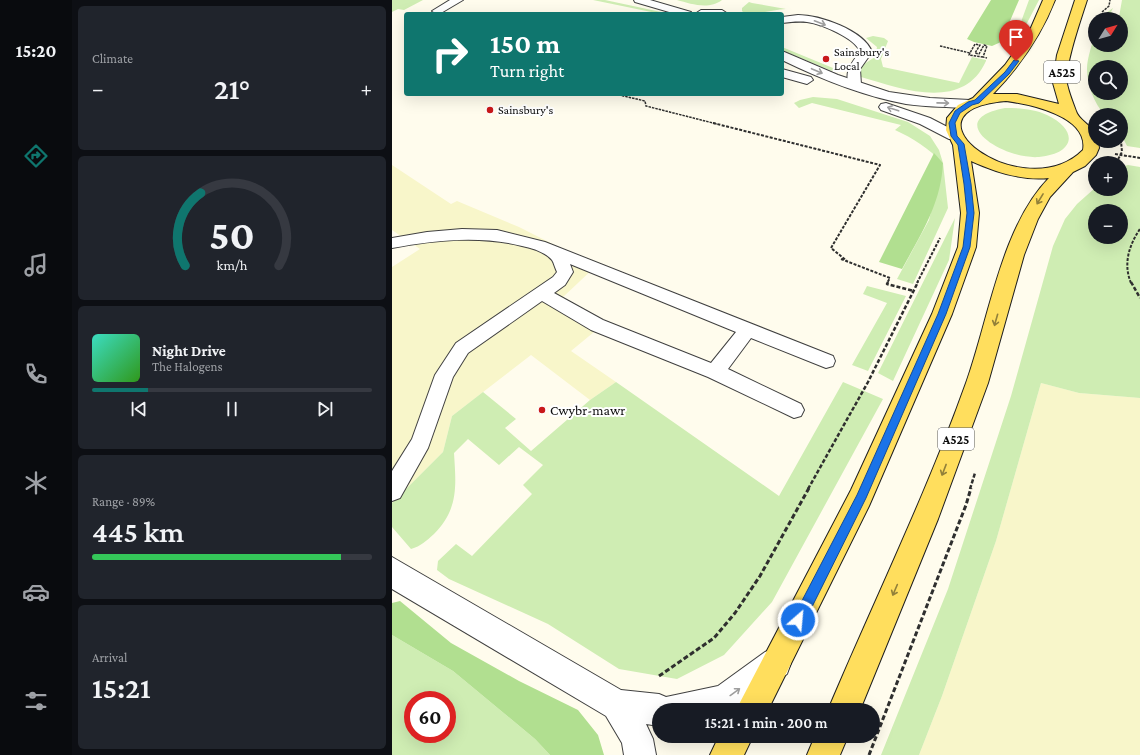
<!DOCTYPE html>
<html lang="en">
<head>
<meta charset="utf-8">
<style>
  body { margin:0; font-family:"Crimson Pro",serif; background:#20242c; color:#f1f3f6; height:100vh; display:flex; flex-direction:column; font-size:15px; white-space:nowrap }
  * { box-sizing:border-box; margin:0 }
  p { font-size:13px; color:#9ea1a6 }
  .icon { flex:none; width:22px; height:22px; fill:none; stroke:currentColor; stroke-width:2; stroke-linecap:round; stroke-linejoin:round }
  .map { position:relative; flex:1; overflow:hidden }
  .sheet { display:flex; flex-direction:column; gap:6px; padding:6px; background:#0d0f14; width:320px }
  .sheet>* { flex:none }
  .hud { position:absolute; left:12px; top:12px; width:380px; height:84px; border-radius:4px; box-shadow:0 4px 16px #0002; background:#0f766e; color:#fff; overflow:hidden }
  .needle { width:26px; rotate:53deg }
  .buttons { position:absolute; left:696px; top:12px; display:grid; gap:8px }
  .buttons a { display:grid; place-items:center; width:40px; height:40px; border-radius:50%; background:#171b24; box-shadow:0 4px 16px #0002; font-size:20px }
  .speed { position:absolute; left:12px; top:691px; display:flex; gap:8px; font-size:20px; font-weight:700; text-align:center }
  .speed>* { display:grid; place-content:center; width:52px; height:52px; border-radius:50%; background:#171b24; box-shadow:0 4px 16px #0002; line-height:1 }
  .speed .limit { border:6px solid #d22; background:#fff; color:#111 }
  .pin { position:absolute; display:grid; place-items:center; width:34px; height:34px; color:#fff; margin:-41px -17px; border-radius:50% 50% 50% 0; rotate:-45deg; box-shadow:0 0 4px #0007 }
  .pin .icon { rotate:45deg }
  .me { position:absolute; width:44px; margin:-22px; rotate:27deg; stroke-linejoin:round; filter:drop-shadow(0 0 3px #0008) }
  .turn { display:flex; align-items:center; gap:14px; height:84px; padding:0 20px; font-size:18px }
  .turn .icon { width:52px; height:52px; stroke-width:2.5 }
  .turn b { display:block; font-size:28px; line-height:34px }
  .big { font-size:30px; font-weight:600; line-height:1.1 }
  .sheet .card { flex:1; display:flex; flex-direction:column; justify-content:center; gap:6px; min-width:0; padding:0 14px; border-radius:6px; background:#20242c }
  .sheet .dial { align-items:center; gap:0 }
  .dial svg { height:104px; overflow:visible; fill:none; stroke:#363941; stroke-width:7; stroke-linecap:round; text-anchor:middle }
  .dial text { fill:#f1f3f6; stroke:none }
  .song { display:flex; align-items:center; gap:12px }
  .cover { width:48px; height:48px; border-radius:6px; background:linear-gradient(135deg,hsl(170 70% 55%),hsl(110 70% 35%)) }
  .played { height:4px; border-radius:2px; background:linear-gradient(90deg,#0f766e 20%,#363941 20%) }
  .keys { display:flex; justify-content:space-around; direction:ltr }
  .heat { display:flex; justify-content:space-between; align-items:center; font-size:22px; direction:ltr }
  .charge { height:6px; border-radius:3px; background:linear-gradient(90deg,#34c759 89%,#363941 0) }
  .trip { position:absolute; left:260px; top:703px; width:228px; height:40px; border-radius:20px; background:#171b24; box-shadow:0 4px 16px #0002; font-weight:600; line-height:40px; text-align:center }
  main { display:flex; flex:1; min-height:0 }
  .tab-bar { display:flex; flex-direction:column; width:72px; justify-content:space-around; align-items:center; background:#090b0e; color:#9ea1a6 }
  .tab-bar .icon { width:28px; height:28px }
  .tab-bar .selected { color:#0f766e }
  .tab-bar b { font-size:18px; color:#f1f3f6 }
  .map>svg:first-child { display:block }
  .farmland { fill:#f8f6ca }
  .green { fill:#cfedb3; fill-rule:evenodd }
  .forest { fill:#b1df90 }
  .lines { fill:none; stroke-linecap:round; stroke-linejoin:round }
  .service-casing { stroke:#404040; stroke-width:2 }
  .minor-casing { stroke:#404040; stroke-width:2 }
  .primary-casing { stroke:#1e1e1e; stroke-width:2 }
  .path-far3 { stroke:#2f2f2f; stroke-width:1.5; stroke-dasharray:2.5 1; stroke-linecap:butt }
  .path-far2 { stroke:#2f2f2f; stroke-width:2; stroke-dasharray:3 1.5; stroke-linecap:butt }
  .path-far1 { stroke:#2f2f2f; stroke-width:2.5; stroke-dasharray:4 2; stroke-linecap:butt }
  .path { stroke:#2f2f2f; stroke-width:3; stroke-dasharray:5 2.5; stroke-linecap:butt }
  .service { fill:#fff; fill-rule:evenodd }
  .minor { fill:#fff; fill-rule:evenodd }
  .primary { fill:#ffde5d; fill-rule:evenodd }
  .oneway { stroke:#9e9e9e }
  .oneway2 { stroke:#928039 }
  .route { fill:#1a73e8; stroke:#114b97 }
  .poi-dot { fill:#c9181a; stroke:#fff; stroke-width:1.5 }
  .labels { text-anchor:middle; stroke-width:4; stroke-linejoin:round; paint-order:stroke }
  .far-poi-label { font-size:12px; fill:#0d0d0d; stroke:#fff; text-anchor:start }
  .shield { fill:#fff; stroke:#565656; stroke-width:1 }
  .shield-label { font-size:13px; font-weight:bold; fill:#0d0d0d }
  .poi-label { font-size:14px; fill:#0d0d0d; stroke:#fff; text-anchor:start }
</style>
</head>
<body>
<main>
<nav class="tab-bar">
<b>15:20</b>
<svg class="icon selected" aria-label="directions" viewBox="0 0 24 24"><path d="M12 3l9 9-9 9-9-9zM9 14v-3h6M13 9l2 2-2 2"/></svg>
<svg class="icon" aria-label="music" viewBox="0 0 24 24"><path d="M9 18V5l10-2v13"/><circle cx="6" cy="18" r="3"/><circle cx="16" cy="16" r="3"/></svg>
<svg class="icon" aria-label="phone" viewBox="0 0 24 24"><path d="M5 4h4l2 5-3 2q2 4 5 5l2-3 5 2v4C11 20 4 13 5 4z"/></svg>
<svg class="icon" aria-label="climate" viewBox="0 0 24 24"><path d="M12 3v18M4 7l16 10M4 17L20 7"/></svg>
<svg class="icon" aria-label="car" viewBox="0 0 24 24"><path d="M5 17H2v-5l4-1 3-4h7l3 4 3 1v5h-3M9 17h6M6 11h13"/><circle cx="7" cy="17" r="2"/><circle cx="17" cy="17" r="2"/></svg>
<svg class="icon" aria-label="filters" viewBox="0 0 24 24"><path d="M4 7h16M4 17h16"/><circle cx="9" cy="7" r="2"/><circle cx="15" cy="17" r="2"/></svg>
</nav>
<section class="sheet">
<div class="card"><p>Climate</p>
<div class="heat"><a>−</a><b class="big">21°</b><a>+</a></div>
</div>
<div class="card dial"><svg viewBox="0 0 100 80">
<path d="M14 69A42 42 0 1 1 86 69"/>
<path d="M14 69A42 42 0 0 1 26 13" stroke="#0f766e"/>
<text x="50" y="56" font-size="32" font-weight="700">50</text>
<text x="50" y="72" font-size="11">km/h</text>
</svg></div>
<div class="card">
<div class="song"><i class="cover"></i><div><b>Night Drive</b><p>The Halogens</p></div></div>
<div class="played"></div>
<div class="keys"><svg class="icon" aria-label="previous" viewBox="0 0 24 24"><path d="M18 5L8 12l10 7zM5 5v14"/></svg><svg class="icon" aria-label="pause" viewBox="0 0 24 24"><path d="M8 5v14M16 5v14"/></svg><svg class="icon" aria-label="next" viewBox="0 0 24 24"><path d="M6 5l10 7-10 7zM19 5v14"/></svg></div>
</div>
<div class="card"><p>Range · 89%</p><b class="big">445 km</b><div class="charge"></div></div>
<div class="card"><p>Arrival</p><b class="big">15:21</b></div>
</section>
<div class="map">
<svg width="748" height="755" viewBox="0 0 748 755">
  <rect width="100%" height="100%" fill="#fffced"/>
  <path class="farmland" d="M 0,165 L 59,204 L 65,201 L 127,227 L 204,266 L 170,298 L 213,326 L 202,332 L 179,351 L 224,382 L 198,400 L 139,355 L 60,416 L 51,452 L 0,503 L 0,267 L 28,249 L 0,230 Z
    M 649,383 L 687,393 L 748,398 L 748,755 L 527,755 L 550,696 L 604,541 Z"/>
  <path class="green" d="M 0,0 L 31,0 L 12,10 L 6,9 L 0,12 Z
    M 201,0 L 213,0 L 269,12 L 269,14 Z
    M 285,0 L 330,0 C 317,10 299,4 285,0 Z
    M 637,0 L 647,0 L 634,25 L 622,41 Z
    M 730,0 L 748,0 L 748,148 L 735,146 L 729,134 L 729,115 L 713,115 C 702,104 695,84 695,69 C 695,57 701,43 703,32 L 703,45 L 729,45 L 729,19 L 706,19 L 721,8 L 719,12 L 727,17 ZM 703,67 L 729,67 L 729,93 L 703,93 Z
    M 357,2 L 360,3 L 394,9 C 380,10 367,14 353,14 L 350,11 L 350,8 Z
    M 481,36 L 492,38 L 496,41 L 489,59 L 491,67 L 567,83 L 580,57 L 594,60 L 594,61 C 571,112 510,89 469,77 L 469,66 L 483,57 L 485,47 L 474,38 Z
    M 390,47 L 441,68 L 442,70 L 440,71 L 394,52 L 390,49 Z
    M 421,97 L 445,99 L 516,122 L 538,136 L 547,150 L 551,163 L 556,208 L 521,284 L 505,279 L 537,220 L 551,163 C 537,149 521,138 503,130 L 509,125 L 420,103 L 407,108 L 402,103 L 408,100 Z
    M 613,108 C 628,108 642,109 655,115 C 688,131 682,154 647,157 C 611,160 549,120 613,108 Z
    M 736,165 L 748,167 L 748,398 L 687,393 L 649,383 L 604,541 L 550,696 L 527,755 L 489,755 L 556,589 L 619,396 L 661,246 L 673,219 L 685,204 L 703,188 L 703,189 L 729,189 L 729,167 ZM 703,211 L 729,211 L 729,237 L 703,237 Z
    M 563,218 L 557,260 L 501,381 L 486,373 Z
    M 475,286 L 514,296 L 476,371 L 460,365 L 495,303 L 471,294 Z
    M 224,382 L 387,496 L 451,382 L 491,399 L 380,602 L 332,655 L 285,679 L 227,669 L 156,624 L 57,579 L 45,570 L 46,561 L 64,544 L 80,556 L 140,494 L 131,485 L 151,465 L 127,447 L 107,465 L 76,439 L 62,453 C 64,485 67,509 42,534 C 34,541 29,546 19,549 L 0,527 L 0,503 L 51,452 L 60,416 L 91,392 L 124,419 L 113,428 L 139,451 L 198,400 Z
    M 0,635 L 61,671 L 143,739 L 158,755 L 0,755 ZM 21,700 L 55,700 L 55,734 L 21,734 Z"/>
  <path class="forest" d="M 599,0 L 627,0 L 609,42 L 600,46 L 582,42 L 575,39 Z
    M 542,153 L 551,163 C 549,204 529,234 510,269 L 487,262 Z
    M 8,601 L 59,643 L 127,681 L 186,710 L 206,735 L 212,755 L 158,755 L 143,739 L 61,671 L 0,635 L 0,603 Z"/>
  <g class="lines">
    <g class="service-casing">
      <path id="service" d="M 58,0 L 71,0 L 49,13 L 45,14 L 40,11 Z
        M 242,0 L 258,0 L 299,12 L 300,14 L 284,14 L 243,2 Z
        M 406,15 C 427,15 472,30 480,52 L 468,69 L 469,85 L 467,88 L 459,88 C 450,74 460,62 468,52 C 464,38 429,24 415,22 C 407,21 398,22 390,23 L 390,17 Z
        M 390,69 L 419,77 L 421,80 L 415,84 L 390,77 Z
        M 70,229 L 105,230 L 153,242 L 441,356 L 443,361 L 441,366 L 434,368 L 359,338 L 336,369 L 409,404 L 412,410 L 409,416 L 402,418 L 316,377 L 199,330 L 150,301 L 76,353 L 61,377 L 36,448 L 8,498 L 0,501 L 0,471 L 20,439 L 43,375 L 64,343 L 161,277 L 165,272 C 163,268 162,263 160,260 C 153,252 140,248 130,246 C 87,235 43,240 0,248 L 0,238 L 35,232 ZM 178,264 L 344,332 L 319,363 L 211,320 L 162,293 L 173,285 L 181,272 Z"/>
    </g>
    <g class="minor-casing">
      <path id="minor" d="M 309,10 L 330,10 L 336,14 L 303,14 Z
        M 390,51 L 446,75 L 497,92 L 538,98 L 578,100 L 583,101 L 585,104 L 583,107 L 578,108 C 556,107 535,107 514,104 C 471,96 429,79 390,60 Z
        M 494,103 L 538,118 L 567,133 L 570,136 L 567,139 L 557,139 L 528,124 L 489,110 L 487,107 L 489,104 Z
        M 0,557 L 229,690 L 267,694 L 274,697 L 326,686 L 373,652 L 384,648 L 395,652 L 399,663 L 395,674 L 344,710 L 267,710 L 267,726 L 254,724 L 261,739 L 264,755 L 232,755 L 230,743 L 214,716 L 0,589 Z"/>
    </g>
    <g class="primary-casing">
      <path id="primary" d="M 651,0 L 663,0 C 649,36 628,66 601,94 L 625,94 L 667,104 L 661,83 L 665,55 L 683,0 L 695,0 C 689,19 672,67 675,84 C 677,93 681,103 684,111 C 688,123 703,124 703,141 L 706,141 L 707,148 L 704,155 L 693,166 L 681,172 L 658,197 L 646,219 L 632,255 L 596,383 L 546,519 L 468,710 L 436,710 C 482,601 534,495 574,383 C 597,319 609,227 657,178 C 631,181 603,172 579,161 L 587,213 L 584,247 L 560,314 L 477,506 L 376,710 L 344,710 L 459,490 L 540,314 L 566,247 L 569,213 L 561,145 L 554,130 L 555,118 L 566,105 L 581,98 L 613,65 L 638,30 ZM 614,101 C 637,104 697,116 691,150 C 632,209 499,111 614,101 Z
        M 327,736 L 361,736 L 352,755 L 318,755 Z
        M 423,736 L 456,736 L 448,755 L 415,755 Z"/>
    </g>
    <path class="path-far3" d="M 710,12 L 717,6 L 718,0
      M 548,46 L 578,53 L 583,44 L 588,45 L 583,53 L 587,54 L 592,45 L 595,46 L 591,57 L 595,58
      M 578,53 L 577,55 L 591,57
      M 223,94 L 253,101 L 254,106 L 325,124"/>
    <path class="path-far2" d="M 321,123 L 488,165 L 439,248 L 455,261
      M 723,154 L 748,158
      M 724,163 L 730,152 L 729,141
      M 449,259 L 498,278 L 495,283
      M 525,283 L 548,238
      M 739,283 C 731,264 737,245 748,229"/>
    <path class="path-far1" d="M 496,282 L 495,284 L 522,291
      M 739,282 L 748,298
      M 416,489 L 476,382 L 526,282
      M 578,489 L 583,473"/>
    <path class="path" d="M 267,676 L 322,638 L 343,613 L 368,576 L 417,488
      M 477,755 L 574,505 L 579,488"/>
    <use href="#service" class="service"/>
    <use href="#minor" class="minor"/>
    <use href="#primary" class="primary"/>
  </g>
  <defs><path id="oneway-shaft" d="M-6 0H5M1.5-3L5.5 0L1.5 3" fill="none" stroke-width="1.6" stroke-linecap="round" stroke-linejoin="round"/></defs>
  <g class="oneway">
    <use href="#oneway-shaft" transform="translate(428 23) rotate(21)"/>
    <use href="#oneway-shaft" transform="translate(425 71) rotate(23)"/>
    <use href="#oneway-shaft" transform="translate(551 103) rotate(1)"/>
    <use href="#oneway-shaft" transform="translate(501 109) rotate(-162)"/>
    <use href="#oneway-shaft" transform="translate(343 692) rotate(-36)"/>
  </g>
  <g class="oneway2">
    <use href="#oneway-shaft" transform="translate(648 199) rotate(121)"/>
    <use href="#oneway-shaft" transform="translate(604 320) rotate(106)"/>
    <use href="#oneway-shaft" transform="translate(552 470) rotate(111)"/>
    <use href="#oneway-shaft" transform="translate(503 590) rotate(113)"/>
  </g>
  <path class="route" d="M 622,60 L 627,61 L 617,74 L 587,103 L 580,105 L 568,113 L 563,123 L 565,136 L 572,144 L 579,184 L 582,213 L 578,247 L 554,314 L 474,498 L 411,625 L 406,626 L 402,625 L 400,620 L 402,616 L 465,495 L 546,314 L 571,247 L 575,213 L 572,184 L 566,145 L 559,136 L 557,123 L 563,111 L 576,102 L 583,100 L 613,72 Z"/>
  <g class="poi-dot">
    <circle cx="434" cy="59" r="4"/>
    <circle cx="98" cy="110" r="4"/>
    <circle cx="150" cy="410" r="4"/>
  </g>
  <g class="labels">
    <g class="far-poi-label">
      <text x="442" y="56">Sainsbury's<tspan x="442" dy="14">Local</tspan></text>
      <text x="106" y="114">Sainsbury's</text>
    </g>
    <g class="shield">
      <rect x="652" y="61" width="36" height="22" rx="3"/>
      <rect x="546" y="428" width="36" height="22" rx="3"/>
    </g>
    <g class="shield-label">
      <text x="670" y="77">A525</text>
      <text x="564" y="444">A525</text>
    </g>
    <g class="poi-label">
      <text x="158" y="415">Cwybr-mawr</text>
    </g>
  </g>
</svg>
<div class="buttons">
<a><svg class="needle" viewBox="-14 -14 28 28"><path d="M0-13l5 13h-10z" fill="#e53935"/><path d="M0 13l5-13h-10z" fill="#9ea1a6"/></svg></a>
<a><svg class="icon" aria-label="search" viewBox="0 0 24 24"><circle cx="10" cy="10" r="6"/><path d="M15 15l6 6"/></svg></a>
<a><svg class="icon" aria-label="layers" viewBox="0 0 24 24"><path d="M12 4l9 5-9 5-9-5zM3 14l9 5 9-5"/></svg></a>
<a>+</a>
<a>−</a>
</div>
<div class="speed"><div class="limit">60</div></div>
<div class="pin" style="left:624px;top:61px;background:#d93025"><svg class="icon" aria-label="arrive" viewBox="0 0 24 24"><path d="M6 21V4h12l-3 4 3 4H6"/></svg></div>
<svg class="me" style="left:406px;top:620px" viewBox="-20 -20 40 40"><circle r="17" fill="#1a73e8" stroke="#fff" stroke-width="3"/><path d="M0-11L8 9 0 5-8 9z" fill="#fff"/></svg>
<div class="trip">15:21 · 1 min · 200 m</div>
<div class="hud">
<div class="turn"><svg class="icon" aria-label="right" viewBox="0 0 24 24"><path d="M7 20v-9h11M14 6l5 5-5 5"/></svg><div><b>150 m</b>Turn right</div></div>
</div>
</div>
</main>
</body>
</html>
